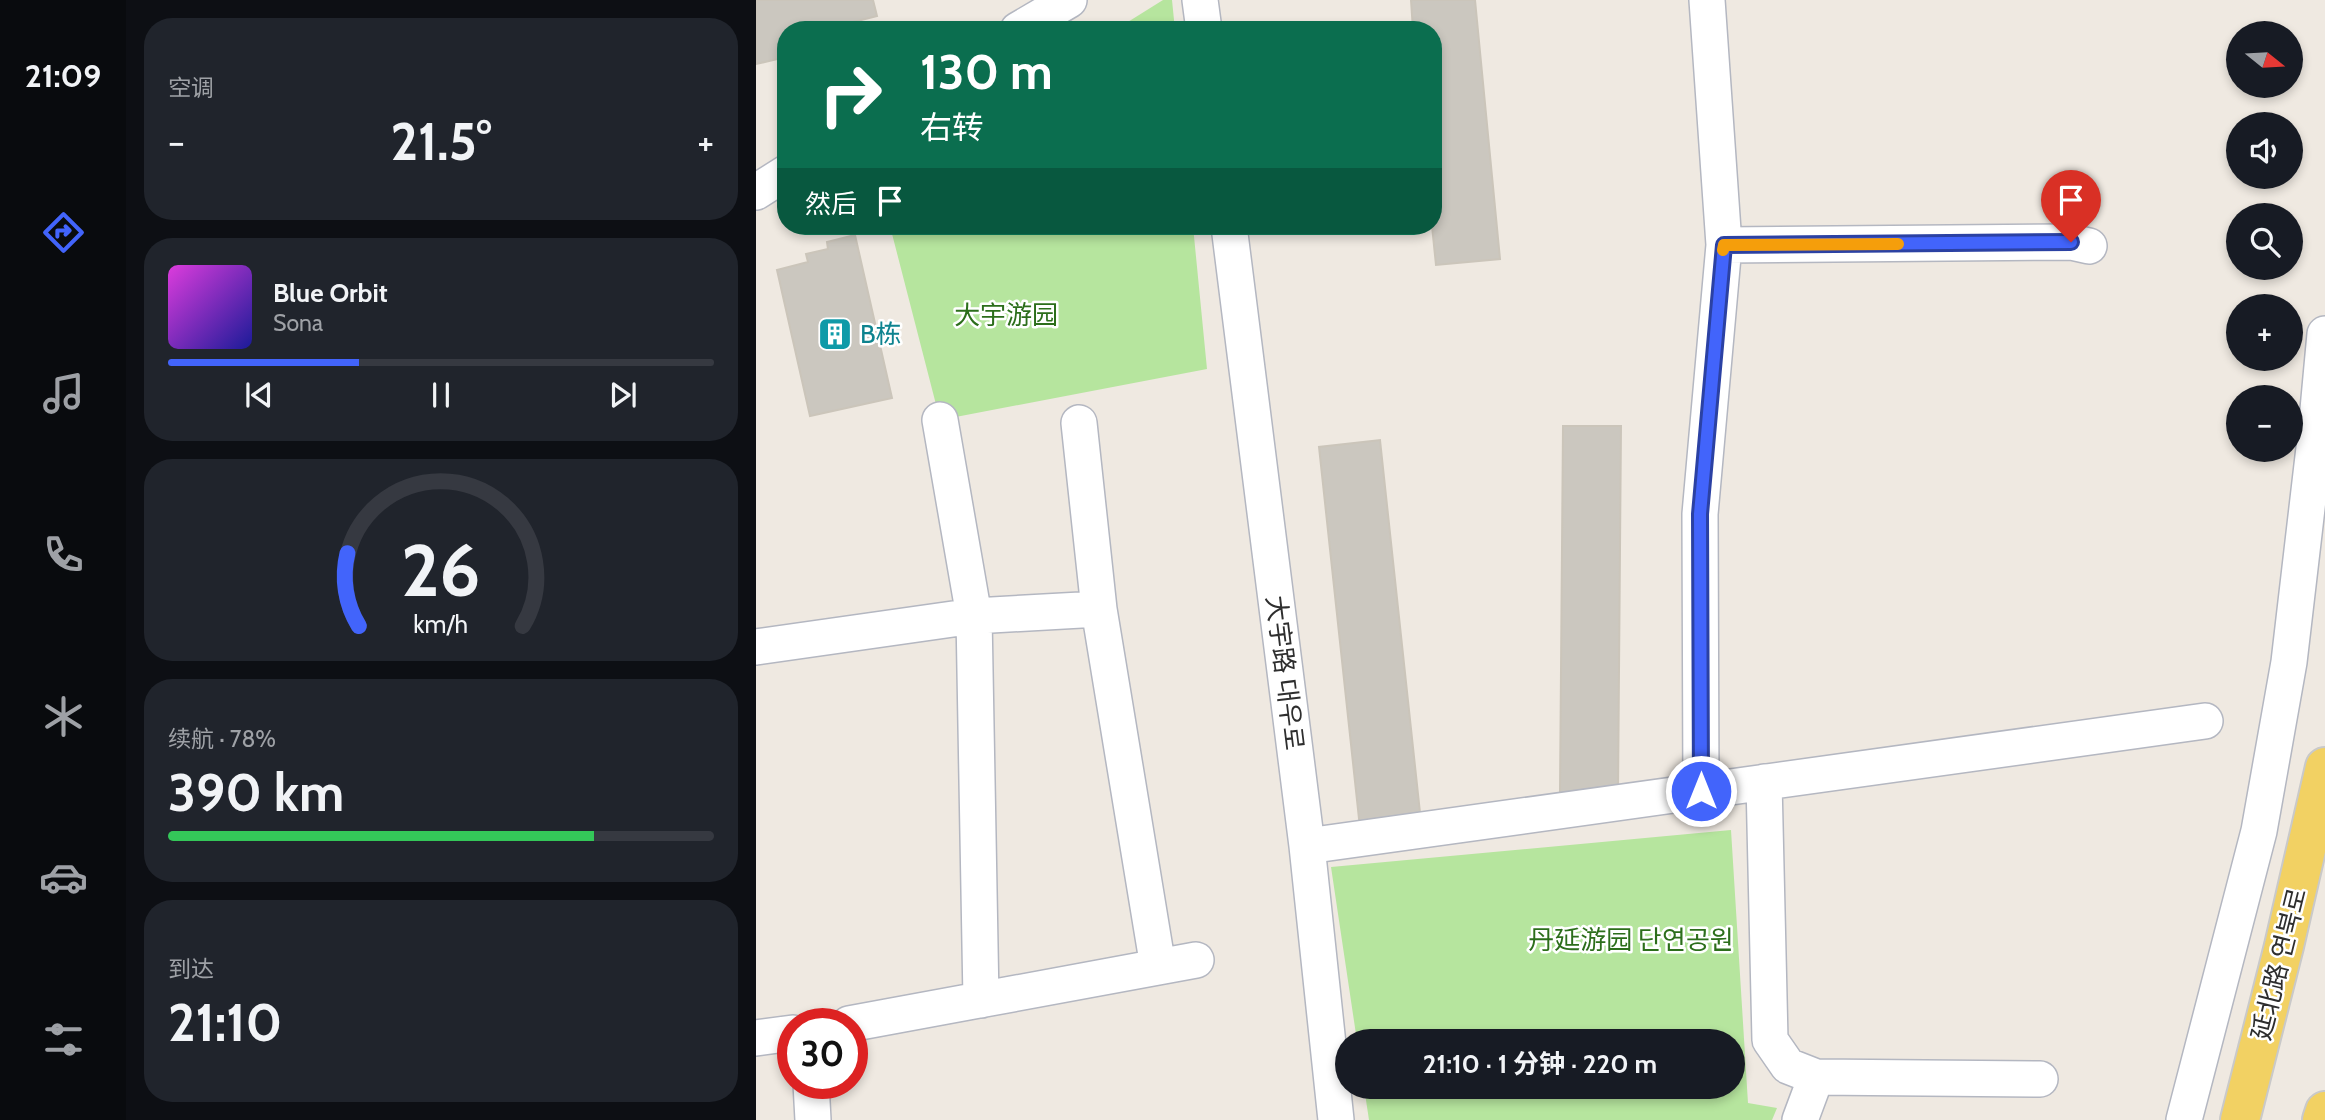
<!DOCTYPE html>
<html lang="zh">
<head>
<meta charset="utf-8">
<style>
  body { margin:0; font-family:Cabin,"Noto Sans SC","Noto Sans KR",sans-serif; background:#20242c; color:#f1f3f6; height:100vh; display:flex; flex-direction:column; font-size:26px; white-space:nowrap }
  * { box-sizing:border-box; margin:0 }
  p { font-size:23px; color:#9ea1a6 }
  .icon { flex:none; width:38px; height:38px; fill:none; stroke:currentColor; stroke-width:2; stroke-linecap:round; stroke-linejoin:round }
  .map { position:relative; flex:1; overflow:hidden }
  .details { display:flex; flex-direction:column; gap:18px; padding:18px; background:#0d0f14; width:630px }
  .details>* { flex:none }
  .hud { position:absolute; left:21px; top:21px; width:665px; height:214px; border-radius:28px; box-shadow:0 4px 10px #0003; background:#0b6e4f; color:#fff; overflow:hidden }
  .needle { width:46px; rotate:108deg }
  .tools { position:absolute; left:1470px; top:21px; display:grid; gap:14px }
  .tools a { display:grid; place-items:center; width:77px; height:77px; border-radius:50%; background:#171b24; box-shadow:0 4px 10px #0003; font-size:35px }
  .speed { position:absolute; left:21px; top:1008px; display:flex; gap:14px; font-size:35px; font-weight:700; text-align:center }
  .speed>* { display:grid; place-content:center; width:91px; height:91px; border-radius:50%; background:#171b24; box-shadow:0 4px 10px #0003; line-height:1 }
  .speed .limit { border:10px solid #d22; background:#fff; color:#111 }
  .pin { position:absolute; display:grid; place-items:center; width:60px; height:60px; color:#fff; margin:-72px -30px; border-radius:50% 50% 50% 0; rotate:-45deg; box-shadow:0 0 7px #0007 }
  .pin .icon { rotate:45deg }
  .me { position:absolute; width:77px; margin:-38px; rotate:0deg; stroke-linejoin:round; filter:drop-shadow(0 0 5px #0008) }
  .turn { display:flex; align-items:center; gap:24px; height:147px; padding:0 28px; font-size:32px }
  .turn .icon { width:91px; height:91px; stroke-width:2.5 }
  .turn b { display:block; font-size:49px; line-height:60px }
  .then { display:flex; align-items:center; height:66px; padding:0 28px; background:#0003; gap:14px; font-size:26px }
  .big { font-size:52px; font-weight:700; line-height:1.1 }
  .details .card { flex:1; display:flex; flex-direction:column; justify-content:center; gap:10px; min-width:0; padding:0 24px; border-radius:28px; background:#20242c }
  .details .dial { align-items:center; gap:0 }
  .dial svg { height:182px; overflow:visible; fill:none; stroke:#363941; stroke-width:7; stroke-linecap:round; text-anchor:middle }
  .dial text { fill:#f1f3f6; stroke:none }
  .song { display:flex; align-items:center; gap:21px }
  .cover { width:84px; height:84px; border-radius:10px; background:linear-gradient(135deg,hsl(300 70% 55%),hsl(240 70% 35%)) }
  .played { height:7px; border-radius:4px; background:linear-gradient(90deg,#4264fb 35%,#363941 35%) }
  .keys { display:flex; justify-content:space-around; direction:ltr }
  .heat { display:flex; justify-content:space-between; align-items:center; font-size:38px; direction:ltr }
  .charge { height:10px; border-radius:5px; background:linear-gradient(90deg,#34c759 78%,#363941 0) }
  .trip { position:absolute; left:579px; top:1029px; width:410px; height:70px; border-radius:35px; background:#171b24; box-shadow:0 4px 10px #0003; font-weight:700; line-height:70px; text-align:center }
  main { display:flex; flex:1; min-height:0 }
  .tab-bar { display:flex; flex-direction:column; width:126px; justify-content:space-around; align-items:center; background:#090b0e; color:#9ea1a6 }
  .tab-bar .icon { width:49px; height:49px }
  .tab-bar .selected { color:#4264fb }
  .tab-bar b { font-size:32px; color:#f1f3f6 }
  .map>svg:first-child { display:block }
  .green { fill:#b6e59e }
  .building { fill:#cbc7bf; stroke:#cbc5ba; stroke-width:2 }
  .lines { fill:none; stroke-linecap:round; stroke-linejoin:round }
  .minor-casing { stroke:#b4b7c1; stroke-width:38 }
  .major-casing { stroke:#c9c9c9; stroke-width:42 }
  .minor { stroke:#fff; stroke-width:35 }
  .major { stroke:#f2d163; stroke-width:38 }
  .route-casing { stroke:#2b41a3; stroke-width:18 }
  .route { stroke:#4264fb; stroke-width:12 }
  .slow { stroke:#f59e0b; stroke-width:12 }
  .labels { text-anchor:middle; stroke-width:5; stroke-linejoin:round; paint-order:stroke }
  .park-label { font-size:26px; fill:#2c6e1b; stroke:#fff }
  .culture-label { font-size:26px; fill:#0d838f; stroke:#fff; text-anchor:start }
  .street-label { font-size:26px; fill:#2e2e2e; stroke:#fff }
</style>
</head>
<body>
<main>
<nav class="tab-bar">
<b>21:09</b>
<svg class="icon selected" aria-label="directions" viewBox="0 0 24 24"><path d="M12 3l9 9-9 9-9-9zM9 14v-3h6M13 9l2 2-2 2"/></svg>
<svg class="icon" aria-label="music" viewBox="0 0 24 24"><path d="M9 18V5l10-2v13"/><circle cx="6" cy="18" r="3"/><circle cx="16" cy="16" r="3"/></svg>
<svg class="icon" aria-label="phone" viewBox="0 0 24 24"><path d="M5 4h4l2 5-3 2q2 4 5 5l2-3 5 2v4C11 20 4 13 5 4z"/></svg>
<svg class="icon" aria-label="climate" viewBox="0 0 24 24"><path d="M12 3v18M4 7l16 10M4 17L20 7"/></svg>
<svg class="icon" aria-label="car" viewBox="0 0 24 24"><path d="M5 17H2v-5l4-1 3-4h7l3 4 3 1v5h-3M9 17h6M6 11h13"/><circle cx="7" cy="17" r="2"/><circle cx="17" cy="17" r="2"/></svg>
<svg class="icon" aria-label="filters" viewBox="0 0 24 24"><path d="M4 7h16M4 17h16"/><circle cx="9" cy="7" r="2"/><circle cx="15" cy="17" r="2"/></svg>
</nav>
<section class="details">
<div class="card"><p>空调</p>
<div class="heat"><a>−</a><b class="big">21.5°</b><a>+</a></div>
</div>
<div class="card">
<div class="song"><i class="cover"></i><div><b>Blue Orbit</b><p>Sona</p></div></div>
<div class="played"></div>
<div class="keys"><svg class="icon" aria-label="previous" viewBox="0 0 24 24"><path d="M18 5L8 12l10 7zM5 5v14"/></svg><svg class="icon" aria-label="pause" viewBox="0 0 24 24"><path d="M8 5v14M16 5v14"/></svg><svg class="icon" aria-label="next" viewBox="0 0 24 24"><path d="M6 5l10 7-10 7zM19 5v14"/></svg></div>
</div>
<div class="card dial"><svg viewBox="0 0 100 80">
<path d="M14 69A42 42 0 1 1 86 69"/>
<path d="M14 69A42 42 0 0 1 9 37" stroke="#4264fb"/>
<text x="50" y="56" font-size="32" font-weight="700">26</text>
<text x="50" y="72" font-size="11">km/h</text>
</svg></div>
<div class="card"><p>续航 · 78%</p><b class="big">390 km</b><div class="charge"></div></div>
<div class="card"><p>到达</p><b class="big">21:10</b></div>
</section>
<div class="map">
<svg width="1569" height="1120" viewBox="0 0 1569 1120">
  <rect width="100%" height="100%" fill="#efe9e1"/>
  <path class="green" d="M 407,0 L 416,0 L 419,30 L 359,30 Z
    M 134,226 L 437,226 L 451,369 L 184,420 Z
    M 975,830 L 992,1103 L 1021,1108 L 1016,1120 L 613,1120 L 608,1087 L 976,1087 L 976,1041 L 601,1041 L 575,867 Z"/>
  <path class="building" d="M 0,0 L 117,0 L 121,16 L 66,30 L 30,30 L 30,57 L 0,64 Z
    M 655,0 L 719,0 L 744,259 L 680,265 L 676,226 L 677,30 L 657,30 Z
    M 99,235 L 136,398 L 54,416 L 21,270 L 52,262 L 50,254 L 72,249 L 71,242 Z
    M 807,426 L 865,426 L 862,793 L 804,794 Z
    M 624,440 L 665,822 L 604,828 L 563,447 Z"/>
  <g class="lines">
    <g class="minor-casing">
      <path id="minor" d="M 444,0 L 448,30
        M 262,30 L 313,0
        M 0,192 L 30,173
        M 473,226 L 551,846 L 580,1120
        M 968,245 L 1315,242 L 1333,246
        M 184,420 L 218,616 L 225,1000
        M 323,423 L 343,609 L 402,967
        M 0,647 L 218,616 L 343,609
        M 1008,782 L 1014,1040 L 1032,1066 L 1060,1077 L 1284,1079
        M 945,791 L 944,514 L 968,245 L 951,0
        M 551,846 L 1449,721
        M 93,1024 L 440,960
        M 0,1038 L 37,1033
        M 55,1083 L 57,1120
        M 1044,1120 L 1060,1077
        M 1428,1120 L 1503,831 L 1533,662 L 1560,431 L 1569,334"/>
    </g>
    <g class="major-casing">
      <path id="major" d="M 1484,1120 L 1528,946 L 1569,767
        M 1566,1120 L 1569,1111"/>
    </g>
    <use href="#minor" class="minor"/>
    <use href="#major" class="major"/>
  </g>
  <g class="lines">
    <g class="route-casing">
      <path id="route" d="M 945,791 L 944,514 L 968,245 L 1315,242"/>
    </g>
    <use href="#route" class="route"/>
    <path class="slow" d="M 967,250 L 968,245 L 1142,244"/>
  </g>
  <defs>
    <g id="building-square" transform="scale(1.75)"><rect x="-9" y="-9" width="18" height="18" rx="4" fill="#0f9aa8" stroke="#fff"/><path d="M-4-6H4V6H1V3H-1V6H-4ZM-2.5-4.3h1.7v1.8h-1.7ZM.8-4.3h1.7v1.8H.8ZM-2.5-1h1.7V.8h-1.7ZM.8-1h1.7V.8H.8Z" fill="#fff"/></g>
  </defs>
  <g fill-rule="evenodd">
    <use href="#building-square" x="79" y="334"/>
  </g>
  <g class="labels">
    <g class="park-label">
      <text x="250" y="324">大宇游园</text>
      <text x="875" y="949">丹延游园 단연공원</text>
    </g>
    <g class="culture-label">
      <text x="104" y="343">B栋</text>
    </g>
    <g class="street-label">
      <text transform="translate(529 673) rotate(83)" y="9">大宇路 대우로</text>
      <text transform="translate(1523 964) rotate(-76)" y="9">延北路 연북로</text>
    </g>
  </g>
</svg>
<div class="tools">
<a><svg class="needle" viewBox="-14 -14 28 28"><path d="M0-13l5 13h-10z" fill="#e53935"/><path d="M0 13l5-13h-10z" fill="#9ea1a6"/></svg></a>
<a><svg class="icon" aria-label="sound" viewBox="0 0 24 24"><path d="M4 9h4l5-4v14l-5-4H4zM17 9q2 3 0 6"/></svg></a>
<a><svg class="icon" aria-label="search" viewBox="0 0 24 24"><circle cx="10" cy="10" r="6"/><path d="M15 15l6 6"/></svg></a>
<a>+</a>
<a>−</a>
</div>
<div class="speed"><div class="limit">30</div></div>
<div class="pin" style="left:1315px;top:242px;background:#d93025"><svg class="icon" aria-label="arrive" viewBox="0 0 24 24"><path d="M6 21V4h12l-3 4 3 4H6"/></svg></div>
<svg class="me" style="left:945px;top:791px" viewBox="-20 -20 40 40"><circle r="17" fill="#4264fb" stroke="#fff" stroke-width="3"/><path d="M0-11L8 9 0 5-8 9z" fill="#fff"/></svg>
<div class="trip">21:10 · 1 分钟 · 220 m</div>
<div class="hud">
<div class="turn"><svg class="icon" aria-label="right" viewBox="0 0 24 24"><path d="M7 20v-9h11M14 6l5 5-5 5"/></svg><div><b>130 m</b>右转</div></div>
<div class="then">然后<svg class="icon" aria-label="arrive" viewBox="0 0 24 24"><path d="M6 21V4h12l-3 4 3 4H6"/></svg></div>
</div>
</div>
</main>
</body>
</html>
